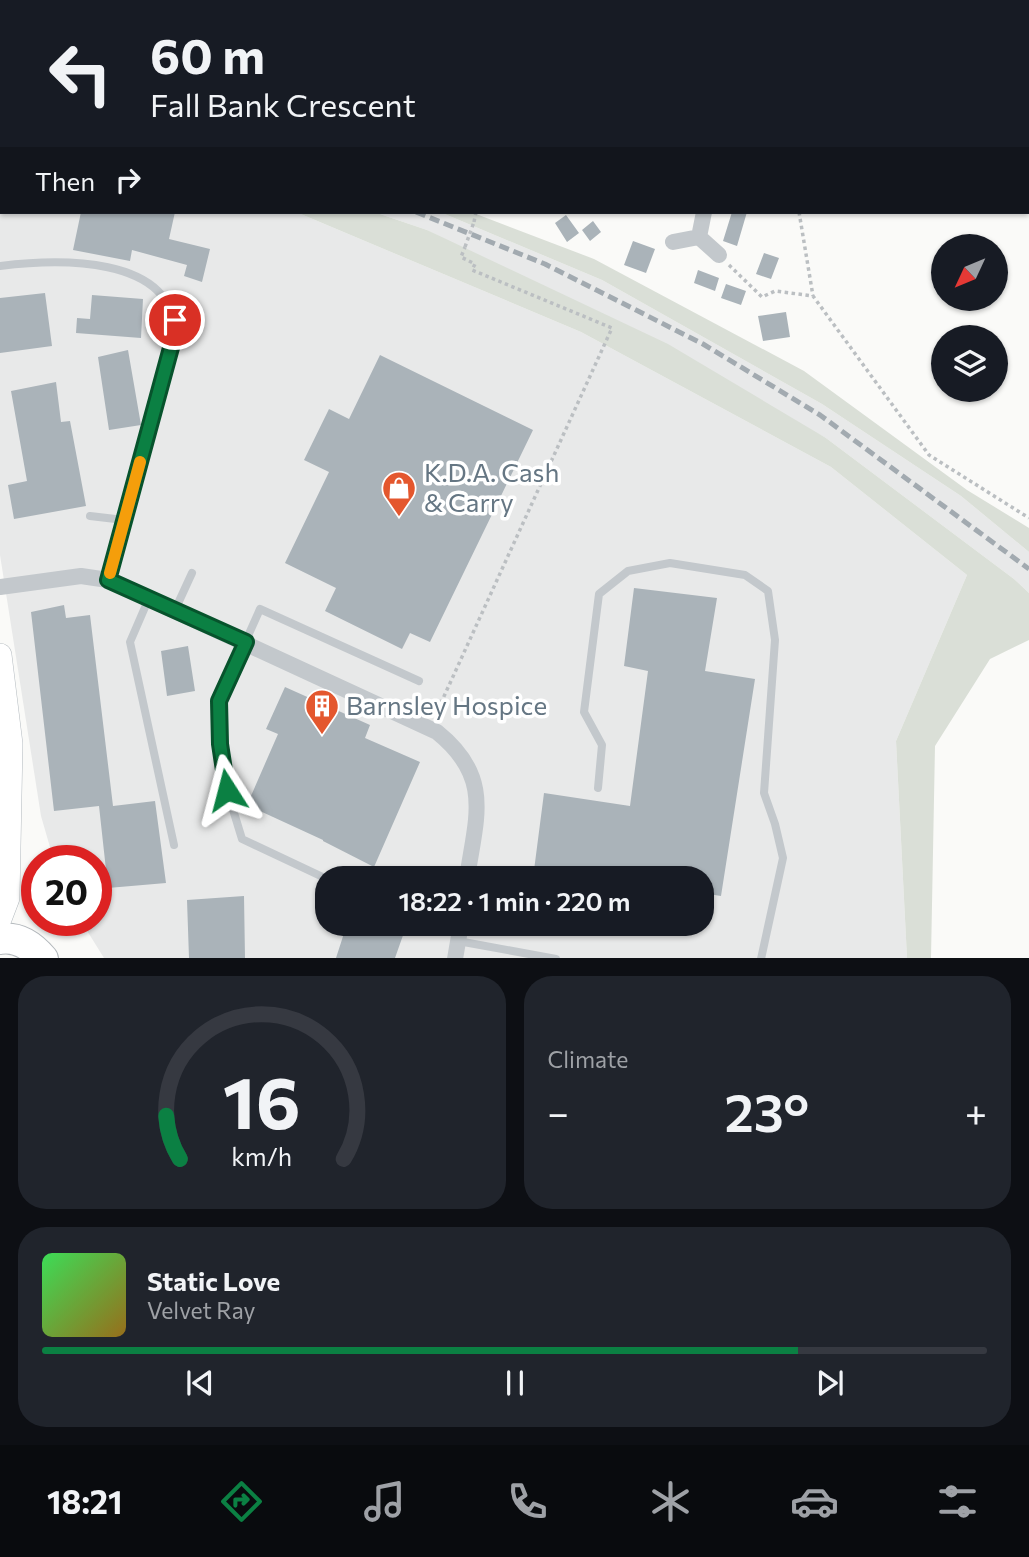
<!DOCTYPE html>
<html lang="en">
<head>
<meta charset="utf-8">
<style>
  body { margin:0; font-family:Commissioner,sans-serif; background:#20242c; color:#f1f3f6; height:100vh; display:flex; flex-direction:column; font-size:26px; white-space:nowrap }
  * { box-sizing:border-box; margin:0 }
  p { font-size:23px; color:#9ea1a6 }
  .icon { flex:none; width:38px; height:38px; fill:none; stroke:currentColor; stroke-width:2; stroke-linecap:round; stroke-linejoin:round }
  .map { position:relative; height:958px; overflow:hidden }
  .drawer { display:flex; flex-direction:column; gap:18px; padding:18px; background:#0d0f14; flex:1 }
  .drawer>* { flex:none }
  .banner { position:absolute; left:0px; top:0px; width:1029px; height:214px; box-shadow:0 2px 5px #0004; background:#171b24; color:#f1f3f6; overflow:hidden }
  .needle { width:46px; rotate:226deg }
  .buttons { position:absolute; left:931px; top:234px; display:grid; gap:14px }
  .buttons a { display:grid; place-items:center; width:77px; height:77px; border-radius:50%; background:#171b24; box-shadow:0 2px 5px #0004; font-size:35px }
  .speed { position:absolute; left:21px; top:845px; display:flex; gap:14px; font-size:35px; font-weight:700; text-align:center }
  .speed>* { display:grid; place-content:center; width:91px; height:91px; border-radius:50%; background:#171b24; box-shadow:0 2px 5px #0004; line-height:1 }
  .speed .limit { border:10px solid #d22; background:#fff; color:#111 }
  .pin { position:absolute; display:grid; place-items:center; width:60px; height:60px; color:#fff; margin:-30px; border:4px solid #fff; border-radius:50%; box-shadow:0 2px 7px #0007 }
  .me { position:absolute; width:77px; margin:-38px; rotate:351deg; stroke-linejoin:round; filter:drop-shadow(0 0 5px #0008) }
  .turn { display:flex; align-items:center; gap:24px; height:147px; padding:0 35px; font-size:32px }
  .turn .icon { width:91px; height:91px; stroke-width:2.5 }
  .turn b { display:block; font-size:49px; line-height:60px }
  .then { display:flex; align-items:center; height:66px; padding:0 35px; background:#0003; gap:14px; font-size:26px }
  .big { font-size:52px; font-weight:600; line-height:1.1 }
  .drawer .widget { flex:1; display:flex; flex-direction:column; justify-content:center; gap:10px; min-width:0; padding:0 24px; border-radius:28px; background:#20242c }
  .drawer .dial { align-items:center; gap:0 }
  .dial svg { height:182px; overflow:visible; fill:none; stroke:#363941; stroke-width:7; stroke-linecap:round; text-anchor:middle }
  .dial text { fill:#f1f3f6; stroke:none }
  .song { display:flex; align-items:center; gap:21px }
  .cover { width:84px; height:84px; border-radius:10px; background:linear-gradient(135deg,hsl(130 70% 55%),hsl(40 70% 35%)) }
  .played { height:7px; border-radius:4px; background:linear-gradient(90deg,#0b8043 80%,#363941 80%) }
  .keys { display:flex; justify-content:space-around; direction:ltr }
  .heat { display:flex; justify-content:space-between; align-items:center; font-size:38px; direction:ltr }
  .drawer .tiles { flex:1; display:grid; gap:18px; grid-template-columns:1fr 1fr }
  .widget:last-child { grid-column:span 2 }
  .trip { position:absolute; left:315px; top:866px; width:399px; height:70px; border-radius:28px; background:#171b24; box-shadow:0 2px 5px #0004; font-weight:600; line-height:70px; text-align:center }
  .tab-bar { display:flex; height:112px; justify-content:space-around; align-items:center; background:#090b0e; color:#9ea1a6 }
  .tab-bar .icon { width:49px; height:49px }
  .tab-bar .active { color:#0b8043 }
  .tab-bar b { font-size:32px; color:#f1f3f6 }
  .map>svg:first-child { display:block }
  .built { fill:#e8e9e9; fill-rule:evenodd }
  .green { fill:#dadfd7 }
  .building { fill:#aab3b9 }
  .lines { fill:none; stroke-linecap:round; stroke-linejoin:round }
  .secondary-casing { stroke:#b3babf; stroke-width:24 }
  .highway-casing { stroke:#b4b9bd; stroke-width:32 }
  .path { stroke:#bbbfc2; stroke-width:3.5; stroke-dasharray:3.5 3.5; stroke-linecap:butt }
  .lane { stroke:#c3c8cc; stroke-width:8 }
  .street { stroke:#c3c8cc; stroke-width:16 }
  .secondary { stroke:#fff; stroke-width:23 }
  .highway { stroke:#fff; stroke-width:30 }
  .rail { stroke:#a2aab0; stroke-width:5; stroke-dasharray:10 5; stroke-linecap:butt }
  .path-bridge { stroke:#bbbfc2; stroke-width:3.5; stroke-dasharray:3.5 3.5; stroke-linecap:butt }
  .route-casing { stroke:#07532c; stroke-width:18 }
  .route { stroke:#0b8043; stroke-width:12 }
  .slow { stroke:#f59e0b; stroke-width:12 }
  .labels { text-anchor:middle; stroke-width:7; stroke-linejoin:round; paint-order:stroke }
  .poi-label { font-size:26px; fill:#657683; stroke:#fff; text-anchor:start }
</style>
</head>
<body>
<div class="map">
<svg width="1029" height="959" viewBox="0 0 1029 959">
  <rect width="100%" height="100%" fill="#fafaf8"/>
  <path class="built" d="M 0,135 L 2,212 L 296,212 L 581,332 L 831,467 L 967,575 L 896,741 L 907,958 L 104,958 L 81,921 L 96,920 L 96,861 L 54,861 L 41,816 L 0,555 ZM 327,878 L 702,878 L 702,924 L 327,924 Z
    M 374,212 L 440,212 L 602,280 L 822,404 L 961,496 L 1029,552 L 1029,593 L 1014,579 L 826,438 L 427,230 Z"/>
  <path class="green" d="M 296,212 L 374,212 L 427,230 L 668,344 L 826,438 L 1014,579 L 1029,593 L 1029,640 L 990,659 L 935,746 L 931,958 L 907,958 L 896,741 L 967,575 L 831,467 L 581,332 Z
    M 440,212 L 471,212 L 594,259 L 804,371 L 967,490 L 1029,528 L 1029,552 L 961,496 L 822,404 L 602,280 Z"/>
  <path class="building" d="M 81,212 L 175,212 L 169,239 L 210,249 L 202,282 L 184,276 L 187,265 L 132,250 L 130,261 L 73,250 Z
    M 732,212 L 747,212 L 737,246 L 723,241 Z
    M 566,215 L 579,233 L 567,242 L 555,223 Z
    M 593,221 L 601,232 L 590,241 L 582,230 Z
    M 633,241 L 655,249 L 646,273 L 624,265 Z
    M 764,253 L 779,258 L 771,279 L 756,274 Z
    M 698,270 L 719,278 L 715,291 L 694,283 Z
    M 726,284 L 746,291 L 741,305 L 721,298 Z
    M 45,293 L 52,346 L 0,353 L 0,298 Z
    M 92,295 L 143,299 L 141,338 L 76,333 L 77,318 L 90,319 Z
    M 786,312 L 790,337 L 763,341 L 758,316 Z
    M 128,350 L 141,425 L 109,430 L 98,357 Z
    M 380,355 L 533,430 L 430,642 L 410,633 L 402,649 L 325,611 L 336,588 L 285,563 L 329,472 L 304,460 L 329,409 L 349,419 Z
    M 56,382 L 61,422 L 70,421 L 86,506 L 14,519 L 8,485 L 27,481 L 11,391 Z
    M 634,588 L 717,598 L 705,671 L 755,679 L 721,896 L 702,893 L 702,878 L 533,878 L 544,793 L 630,806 L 648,671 L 624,666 Z
    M 64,605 L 66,618 L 90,615 L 113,806 L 155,801 L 166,883 L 108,888 L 99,806 L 54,811 L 31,612 Z
    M 188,646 L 195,691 L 167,696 L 161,651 Z
    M 285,687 L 370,725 L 365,738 L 420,762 L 374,867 L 323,841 L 323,840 L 247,805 L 278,734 L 266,729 Z
    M 244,896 L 245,958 L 189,958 L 187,900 Z
    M 347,924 L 407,924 L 395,958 L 336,958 Z"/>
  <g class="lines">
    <g class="secondary-casing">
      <path id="secondary" d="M 0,655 L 11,744 L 8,898 L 0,919"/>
    </g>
    <g class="highway-casing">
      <path id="highway" d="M 0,939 C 18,936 32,946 43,959"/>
    </g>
    <path class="path" d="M 420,0 L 420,2
      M 760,0 L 760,2
      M 0,88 L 2,88
      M 1027,207 L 1029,209
      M 799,212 L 813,296
      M 474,222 L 476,212
      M 729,265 L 762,297 L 775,291 L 813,296 L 929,455 L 1029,518
      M 435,716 L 612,328 L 472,270 L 475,264 L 461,257 L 465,247"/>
    <path class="lane" d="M 0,62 L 2,62
      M 0,266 C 56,259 173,254 175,333 L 108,580
      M 90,516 L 124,520
      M 149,598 L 130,642 L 174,845
      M 175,610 L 192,573
      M 598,788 L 602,745 L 584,712 L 599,594 L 628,571 L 670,563 L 745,575 L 768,591 L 775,640 L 764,793 L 775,824 L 783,858 L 761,959
      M 327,879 L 242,839 L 227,790 L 220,744 L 219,701 L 260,609 L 419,681
      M 458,941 L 556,959"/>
    <path class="street" d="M 106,0 L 108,2
      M 389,0 L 391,2
      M 200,2 L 203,0
      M 667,2 L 668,0
      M 699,237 L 704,212
      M 673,242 L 699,237 L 719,255
      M 0,587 L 81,576 L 108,580 L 437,732 C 493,777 476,817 467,878
      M 455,959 L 461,924"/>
    <use href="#secondary" class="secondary"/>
    <use href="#highway" class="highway"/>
    <path class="rail" d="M 0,104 L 2,104
      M 416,212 L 545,264 L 703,344 L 820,415 L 1029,569"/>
    <path class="path-bridge" d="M 465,247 L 474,222"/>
  </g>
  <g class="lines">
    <g class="route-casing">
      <path id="route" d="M 175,320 L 175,333 L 108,580 L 246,642 L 219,701 L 220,744 L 227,790"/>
    </g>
    <use href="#route" class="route"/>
    <path class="slow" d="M 110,573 L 140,462"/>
  </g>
  <defs>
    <g id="shop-pin" transform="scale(1.75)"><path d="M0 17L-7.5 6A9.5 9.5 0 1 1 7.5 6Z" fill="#e4572e" stroke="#fff"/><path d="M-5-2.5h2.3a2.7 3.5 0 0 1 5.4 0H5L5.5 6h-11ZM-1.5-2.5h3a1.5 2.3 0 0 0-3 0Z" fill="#fff"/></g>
    <g id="building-pin" transform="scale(1.75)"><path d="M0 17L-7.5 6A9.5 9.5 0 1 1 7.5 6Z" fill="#e4572e" stroke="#fff"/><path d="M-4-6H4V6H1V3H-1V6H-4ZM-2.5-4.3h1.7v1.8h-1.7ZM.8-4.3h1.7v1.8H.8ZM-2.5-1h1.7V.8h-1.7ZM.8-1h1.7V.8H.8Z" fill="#fff"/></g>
  </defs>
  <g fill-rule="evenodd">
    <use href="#shop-pin" x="399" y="488"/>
    <use href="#building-pin" x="322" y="706"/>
  </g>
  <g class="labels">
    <g class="poi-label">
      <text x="424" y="482">K.D.A. Cash<tspan x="424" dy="30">&amp; Carry</tspan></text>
      <text x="346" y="715">Barnsley Hospice</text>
    </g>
  </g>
</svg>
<div class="buttons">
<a><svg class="needle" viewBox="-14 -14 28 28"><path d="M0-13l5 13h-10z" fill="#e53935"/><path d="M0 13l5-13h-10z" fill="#9ea1a6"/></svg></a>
<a><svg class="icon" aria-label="layers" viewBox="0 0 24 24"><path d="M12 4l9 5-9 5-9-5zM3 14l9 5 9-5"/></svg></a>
</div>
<div class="speed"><div class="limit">20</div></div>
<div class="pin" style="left:175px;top:320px;background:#d93025"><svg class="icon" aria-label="arrive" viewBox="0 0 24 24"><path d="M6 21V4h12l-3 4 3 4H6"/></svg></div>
<svg class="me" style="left:227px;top:790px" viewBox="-20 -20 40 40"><path d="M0-17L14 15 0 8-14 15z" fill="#0b8043" stroke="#fff" stroke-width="4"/></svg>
<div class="trip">18:22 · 1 min · 220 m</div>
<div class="banner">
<div class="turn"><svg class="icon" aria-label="left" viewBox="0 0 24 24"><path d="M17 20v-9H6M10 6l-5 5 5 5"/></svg><div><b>60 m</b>Fall Bank Crescent</div></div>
<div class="then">Then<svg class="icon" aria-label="right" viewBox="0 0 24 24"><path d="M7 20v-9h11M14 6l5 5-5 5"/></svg></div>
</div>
</div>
<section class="drawer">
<div class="tiles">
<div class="widget dial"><svg viewBox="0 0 100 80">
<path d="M14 69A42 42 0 1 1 86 69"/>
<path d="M14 69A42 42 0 0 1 8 50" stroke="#0b8043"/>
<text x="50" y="56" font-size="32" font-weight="700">16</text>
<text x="50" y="72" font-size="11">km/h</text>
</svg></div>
<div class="widget"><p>Climate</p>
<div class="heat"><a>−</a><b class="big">23°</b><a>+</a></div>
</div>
<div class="widget">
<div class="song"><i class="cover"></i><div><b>Static Love</b><p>Velvet Ray</p></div></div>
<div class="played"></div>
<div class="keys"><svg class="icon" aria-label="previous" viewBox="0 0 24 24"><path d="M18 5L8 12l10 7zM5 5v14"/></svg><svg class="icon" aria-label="pause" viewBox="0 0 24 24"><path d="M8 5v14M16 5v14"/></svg><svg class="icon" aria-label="next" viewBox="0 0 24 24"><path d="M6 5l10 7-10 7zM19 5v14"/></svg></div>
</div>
</div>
</section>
<nav class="tab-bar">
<b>18:21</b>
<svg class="icon active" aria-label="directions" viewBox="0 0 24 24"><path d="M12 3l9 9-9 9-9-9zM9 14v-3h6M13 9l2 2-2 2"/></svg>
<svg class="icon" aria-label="music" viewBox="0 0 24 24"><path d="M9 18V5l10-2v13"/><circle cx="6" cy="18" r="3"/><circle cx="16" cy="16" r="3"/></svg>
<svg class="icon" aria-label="phone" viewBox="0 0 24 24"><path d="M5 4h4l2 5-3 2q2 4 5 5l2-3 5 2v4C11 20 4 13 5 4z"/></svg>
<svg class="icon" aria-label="climate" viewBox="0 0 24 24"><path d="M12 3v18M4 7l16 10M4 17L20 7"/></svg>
<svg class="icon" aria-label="car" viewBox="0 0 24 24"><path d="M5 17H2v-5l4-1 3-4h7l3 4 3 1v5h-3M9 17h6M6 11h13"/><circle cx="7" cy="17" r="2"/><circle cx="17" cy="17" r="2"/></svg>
<svg class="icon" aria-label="filters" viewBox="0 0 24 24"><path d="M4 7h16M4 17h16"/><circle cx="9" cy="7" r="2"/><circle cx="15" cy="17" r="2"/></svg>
</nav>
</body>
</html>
